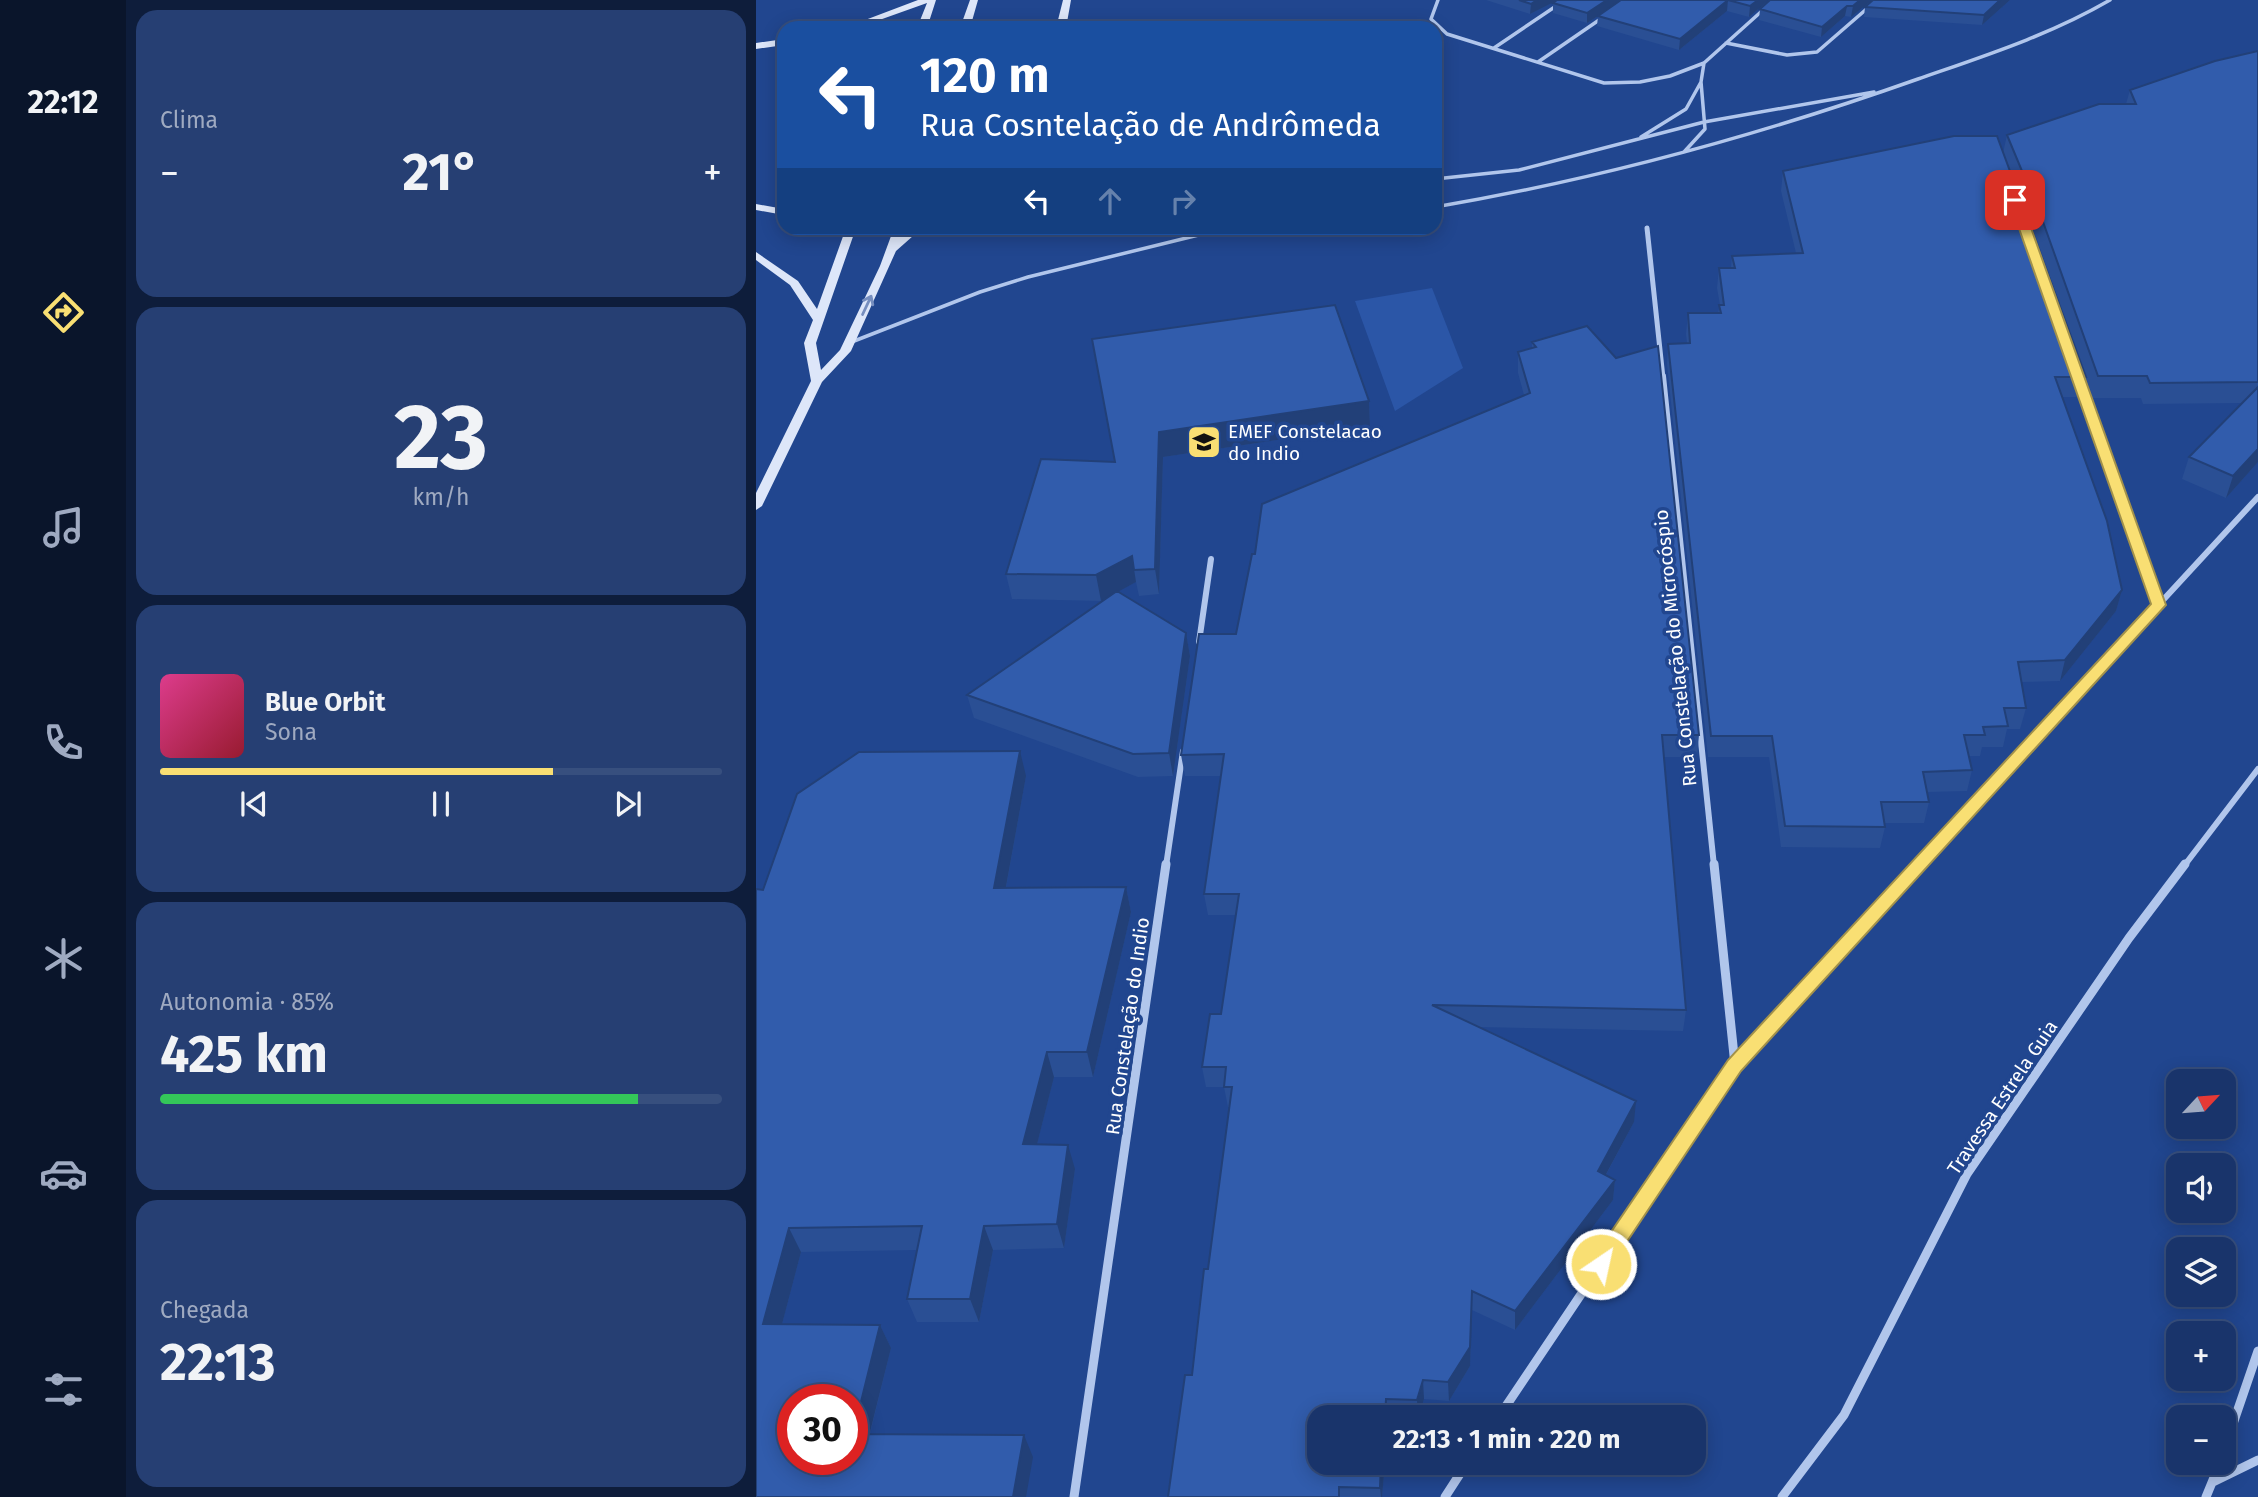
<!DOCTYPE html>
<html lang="pt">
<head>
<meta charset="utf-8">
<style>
  body { margin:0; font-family:"Fira Sans",sans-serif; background:#263f73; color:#f1f3f6; height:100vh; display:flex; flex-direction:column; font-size:26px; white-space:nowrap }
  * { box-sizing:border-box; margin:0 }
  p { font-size:23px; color:#9faac1 }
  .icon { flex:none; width:38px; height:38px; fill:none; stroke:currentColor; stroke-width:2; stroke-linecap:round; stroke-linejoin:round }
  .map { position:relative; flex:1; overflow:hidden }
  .details { display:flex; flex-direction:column; gap:10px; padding:10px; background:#0e1d3b; width:630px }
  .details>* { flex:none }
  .hud { position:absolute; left:21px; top:21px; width:665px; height:214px; border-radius:21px; box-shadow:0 4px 18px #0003,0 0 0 2px #374f7e; background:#1a4fa0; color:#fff; overflow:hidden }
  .needle { width:46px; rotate:64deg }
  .tools { position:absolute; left:1410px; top:1069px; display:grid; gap:14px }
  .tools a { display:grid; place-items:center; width:70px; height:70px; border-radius:14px; background:#19346b; box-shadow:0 4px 18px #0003,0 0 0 2px #374f7e; font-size:35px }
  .speed { position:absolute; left:21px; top:1384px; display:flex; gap:14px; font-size:35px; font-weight:700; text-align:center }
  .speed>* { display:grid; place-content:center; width:91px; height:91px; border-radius:50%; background:#19346b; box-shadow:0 4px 18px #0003,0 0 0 2px #374f7e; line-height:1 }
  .speed .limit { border:10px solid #d22; background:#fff; color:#111 }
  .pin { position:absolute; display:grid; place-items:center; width:60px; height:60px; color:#fff; margin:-30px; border-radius:14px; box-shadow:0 4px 10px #0006 }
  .me { position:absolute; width:77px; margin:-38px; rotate:34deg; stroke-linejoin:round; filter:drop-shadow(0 0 5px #0008) }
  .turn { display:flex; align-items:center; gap:24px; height:147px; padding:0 28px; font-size:32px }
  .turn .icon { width:91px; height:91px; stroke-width:2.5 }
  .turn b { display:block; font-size:49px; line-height:60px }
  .lanes { display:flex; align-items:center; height:66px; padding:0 28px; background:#0003; justify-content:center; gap:35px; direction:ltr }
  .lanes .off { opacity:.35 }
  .big { font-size:52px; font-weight:700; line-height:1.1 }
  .details .tile { flex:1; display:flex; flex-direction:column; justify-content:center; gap:10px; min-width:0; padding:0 24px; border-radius:21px; background:#263f73 }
  .details .dial { align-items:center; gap:0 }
  .dial b { font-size:91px; line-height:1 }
  .song { display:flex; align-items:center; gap:21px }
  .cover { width:84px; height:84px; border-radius:10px; background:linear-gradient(135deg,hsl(330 70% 55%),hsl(350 70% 35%)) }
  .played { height:7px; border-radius:4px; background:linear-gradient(90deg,#f9df73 70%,#374f7e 70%) }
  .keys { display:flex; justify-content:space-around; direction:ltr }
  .heat { display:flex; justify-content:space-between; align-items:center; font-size:38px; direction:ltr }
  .charge { height:10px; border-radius:5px; background:linear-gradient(90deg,#34c759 85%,#374f7e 0) }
  .trip { position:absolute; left:551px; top:1405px; width:399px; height:70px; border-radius:21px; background:#19346b; box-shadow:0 4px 18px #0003,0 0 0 2px #374f7e; font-weight:700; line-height:70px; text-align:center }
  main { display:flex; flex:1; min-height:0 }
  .tab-bar { display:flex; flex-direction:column; width:126px; justify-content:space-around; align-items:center; background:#0a152b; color:#9faac1 }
  .tab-bar .icon { width:49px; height:49px }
  .tab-bar .current { color:#f9df73 }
  .tab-bar b { font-size:32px; color:#f1f3f6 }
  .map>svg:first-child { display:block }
  .green { fill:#2b56a7 }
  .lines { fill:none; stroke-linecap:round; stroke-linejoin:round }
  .lane { stroke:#b1c6ec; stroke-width:3.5 }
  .street-far2 { stroke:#b1c6ec; stroke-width:5 }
  .street-far1 { stroke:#b1c6ec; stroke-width:6 }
  .street { stroke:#b1c6ec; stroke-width:9 }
  .secondary { fill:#dde6f9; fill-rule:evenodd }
  .wall { fill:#2a4f94; fill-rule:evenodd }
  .shaded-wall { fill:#224078 }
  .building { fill:#315cac; stroke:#224078; stroke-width:2; fill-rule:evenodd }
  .oneway { stroke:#768ebf }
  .route { fill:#f9df73; stroke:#a2914b; stroke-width:2 }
  .labels { text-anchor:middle; stroke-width:7; stroke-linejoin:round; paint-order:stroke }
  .poi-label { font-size:19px; fill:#fff; stroke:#21468f; text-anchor:start }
  .street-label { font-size:19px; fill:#fff; stroke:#21468f }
</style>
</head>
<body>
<main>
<nav class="tab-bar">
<b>22:12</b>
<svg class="icon current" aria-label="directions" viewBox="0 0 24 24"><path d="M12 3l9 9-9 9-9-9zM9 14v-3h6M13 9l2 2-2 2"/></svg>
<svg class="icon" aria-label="music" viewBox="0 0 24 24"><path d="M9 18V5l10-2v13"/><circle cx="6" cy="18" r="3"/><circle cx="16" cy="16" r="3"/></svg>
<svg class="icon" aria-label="phone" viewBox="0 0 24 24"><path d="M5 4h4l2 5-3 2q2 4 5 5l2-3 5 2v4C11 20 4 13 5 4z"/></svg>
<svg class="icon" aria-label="climate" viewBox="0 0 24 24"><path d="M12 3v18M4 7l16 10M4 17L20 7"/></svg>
<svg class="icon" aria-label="car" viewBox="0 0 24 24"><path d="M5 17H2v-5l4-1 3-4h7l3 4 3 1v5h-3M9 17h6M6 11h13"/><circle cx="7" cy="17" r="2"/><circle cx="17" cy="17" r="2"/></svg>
<svg class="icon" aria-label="filters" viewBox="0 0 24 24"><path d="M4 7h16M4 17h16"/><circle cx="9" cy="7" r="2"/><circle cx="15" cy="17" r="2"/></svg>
</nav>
<section class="details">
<div class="tile"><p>Clima</p>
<div class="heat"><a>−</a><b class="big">21°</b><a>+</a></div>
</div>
<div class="tile dial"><b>23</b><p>km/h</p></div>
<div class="tile">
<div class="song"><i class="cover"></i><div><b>Blue Orbit</b><p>Sona</p></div></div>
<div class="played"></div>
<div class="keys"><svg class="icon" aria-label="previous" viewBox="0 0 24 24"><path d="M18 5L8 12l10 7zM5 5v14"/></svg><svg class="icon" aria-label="pause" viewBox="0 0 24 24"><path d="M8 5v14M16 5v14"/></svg><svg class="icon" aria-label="next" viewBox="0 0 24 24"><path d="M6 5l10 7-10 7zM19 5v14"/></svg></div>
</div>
<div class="tile"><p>Autonomia · 85%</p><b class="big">425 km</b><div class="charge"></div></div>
<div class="tile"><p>Chegada</p><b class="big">22:13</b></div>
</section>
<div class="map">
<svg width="1502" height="1497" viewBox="0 0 1502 1497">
  <rect width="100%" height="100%" fill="#21468f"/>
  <path class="green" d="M 676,288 L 707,368 L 639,411 L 599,301 Z"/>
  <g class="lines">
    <path class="lane" d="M 682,0 L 675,19 L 691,34 L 848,83 L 884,82 L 914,76 L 948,63 L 1007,10
      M 970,43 L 1031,55 L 1061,52 L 1121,0
      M 738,48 L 809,0
      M 782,62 L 846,18
      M 885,137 L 930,109 L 945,82
      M 928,152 L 949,129 L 945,82 L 948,63
      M 679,179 L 763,170 L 948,122 L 1118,92
      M 679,207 C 844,179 1004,135 1162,79 C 1228,56 1294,35 1354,0
      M 93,343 L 224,292 L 272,277 L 471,228"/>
    <path class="street-far2" d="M 891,228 L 907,378"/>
    <path class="street-far1" d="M 907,376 L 958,866
      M 1325,381 L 1403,605
      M 443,642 L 455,559
      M 410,866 L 427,751
      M 1162,866 L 1502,497
      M 1428,866 L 1502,769"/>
    <path class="street" d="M 958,864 L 979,1065
      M 742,1418 L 979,1065 L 1164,864
      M 1468,1450 L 1502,1351
      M 1457,1482 L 1502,1460
      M 318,1497 L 410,864
      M 689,1497 L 711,1463
      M 1026,1497 L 1088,1415 L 1211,1174 L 1373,938 L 1429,864
      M 1450,1497 L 1464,1463"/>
    <path class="secondary" d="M 162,0 L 180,0 L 171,28 L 161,28 L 171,3 L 101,28 L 88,28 Z
      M 214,0 L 222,0 L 214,28 L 204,28 Z
      M 307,0 L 315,0 L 310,28 L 300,28 Z
      M 28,39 L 28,45 L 0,49 L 0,43 Z
      M 0,204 L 28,209 L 28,215 L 0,210 Z
      M 90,228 L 100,228 L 60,343 L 65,370 L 84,350 L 124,266 L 138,228 L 148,228 L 145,236 L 155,228 L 166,228 L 140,251 L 95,351 L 66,382 L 6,506 L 0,510 L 0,493 L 55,381 L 48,343 L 57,320 L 34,285 L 0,260 L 0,252 L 42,281 L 61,309 Z"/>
  </g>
  <path class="wall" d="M 730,0 L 1013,0 L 993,17 L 971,11 L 923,50 L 841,26 L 842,16 L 831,23 L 797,13 L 797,3 L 800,1 L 774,14 Z
    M 1014,0 L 1116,0 L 1095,17 L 1089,16 L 1065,37 L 1003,20 L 1004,9 Z
    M 1117,0 L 1254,0 L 1226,25 L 1108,17 L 1109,7 Z
    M 1502,51 L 1502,462 L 1470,498 L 1426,479 L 1433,457 L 1486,403 L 1387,404 L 1385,398 L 1337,398 L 1330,378 L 1324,397 L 1306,397 L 1366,590 L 1360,611 L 1304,681 L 1265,682 L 1270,708 L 1264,729 L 1251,729 L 1247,747 L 1226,747 L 1224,756 L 1213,756 L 1216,770 L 1211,791 L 1171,792 L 1173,802 L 1168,823 L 1128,823 L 1129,827 L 1124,848 L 1025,847 L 1013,757 L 952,757 L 911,364 L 912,344 L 931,343 L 930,334 L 932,313 L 962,313 L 964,305 L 961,288 L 963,268 L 975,268 L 976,256 L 1040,253 L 1025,191 L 1027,171 L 1247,153 L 1251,135 L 1370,104 L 1374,90 ZM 1263,196 L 1281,240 L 1319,347 Z
    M 831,326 L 943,735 L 941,757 L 908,757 L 930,1010 L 927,1031 L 723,1027 L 878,1122 L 850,1175 L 859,1180 L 857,1200 L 759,1330 L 716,1310 L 714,1366 L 693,1401 L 668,1399 L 662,1418 L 564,1418 L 629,1463 L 626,1497 L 412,1497 L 436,1375 L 452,1269 L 473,1107 L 472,1107 L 468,1087 L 450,1087 L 446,1067 L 465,1014 L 480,915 L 452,915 L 448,894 L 465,776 L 429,776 L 425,755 L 480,634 L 499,554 L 768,395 L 762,373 L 762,352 L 776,348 L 776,342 Z
    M 613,401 L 614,426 L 407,457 L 403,594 L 383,596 L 380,582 L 362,591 L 430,633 L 434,656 L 417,776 L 382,777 L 218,718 L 211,695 L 350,598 L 345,601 L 256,599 L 250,574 L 358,462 Z
    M 270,776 L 250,888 L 370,887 L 375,912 L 337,1077 L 298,1077 L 281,1144 L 319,1169 L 308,1248 L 237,1250 L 223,1322 L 161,1322 L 151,1299 L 161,1250 L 45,1252 L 26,1324 L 124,1325 L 135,1348 L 114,1434 L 277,1457 L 0,1497 L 7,890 Z"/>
  <path class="shaded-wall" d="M 781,0 L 802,0 L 774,14 L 775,4 Z
    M 851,0 L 867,0 L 831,23 L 831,13 Z
    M 972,0 L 971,11 L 923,50 L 924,39 Z
    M 1002,0 L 1013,0 L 993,17 L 994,6 Z
    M 1104,0 L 1116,0 L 1095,17 L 1097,6 Z
    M 1244,0 L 1254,0 L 1226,25 L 1228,15 Z
    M 1091,6 L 1089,16 L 1065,37 L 1066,27 Z
    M 613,401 L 614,426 L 407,457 L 403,594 L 399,569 L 403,432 Z
    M 1502,449 L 1502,462 L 1470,498 L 1477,476 Z
    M 376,556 L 380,582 L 345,601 L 340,575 Z
    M 1366,590 L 1360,611 L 1304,681 L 1309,660 Z
    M 430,633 L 434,656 L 417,776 L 413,753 Z
    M 264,751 L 270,776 L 245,914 L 238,888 Z
    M 370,887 L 375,912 L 337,1077 L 331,1052 Z
    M 291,1052 L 298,1077 L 275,1168 L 267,1144 Z
    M 880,1101 L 878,1122 L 841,1191 L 842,1171 Z
    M 312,1145 L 319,1169 L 308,1248 L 301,1224 Z
    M 859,1180 L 857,1200 L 759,1330 L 759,1311 Z
    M 228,1226 L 237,1250 L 223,1322 L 214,1299 Z
    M 33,1228 L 45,1252 L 20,1347 L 7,1324 Z
    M 716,1291 L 716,1310 L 714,1366 L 693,1401 L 692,1382 Z
    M 124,1325 L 135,1348 L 108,1456 L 97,1434 Z
    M 667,1380 L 668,1399 L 662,1418 L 661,1400 Z
    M 630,1399 L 632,1417 L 629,1418 Z
    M 268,1435 L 277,1457 L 270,1497 L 257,1497 Z
    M 625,1463 L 629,1463 L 626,1497 L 625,1497 L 624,1488 Z"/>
  <path class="building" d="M 763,0 L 781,0 L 775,4 Z
    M 801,0 L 851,0 L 831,13 L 797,3 Z
    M 865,0 L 1002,0 L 994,6 L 972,0 L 924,39 L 842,16 Z
    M 1014,0 L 1104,0 L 1097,6 L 1091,6 L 1066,27 L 1004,9 Z
    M 1117,0 L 1244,0 L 1228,15 L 1109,7 Z
    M 1502,51 L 1502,382 L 1394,383 L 1391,376 L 1342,376 L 1286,219 L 1251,135 L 1343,104 L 1380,104 L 1374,90 L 1459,61 Z
    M 1198,136 L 1241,136 L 1330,377 L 1299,377 L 1351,521 L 1366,590 L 1309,660 L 1262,662 L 1270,708 L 1248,708 L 1252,726 L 1227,727 L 1229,735 L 1208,735 L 1216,770 L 1167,772 L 1173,802 L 1125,802 L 1129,827 L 1029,826 L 1016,736 L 955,736 L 912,344 L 934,343 L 932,313 L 965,313 L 963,305 L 968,305 L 963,268 L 979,268 L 976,256 L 1047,253 L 1027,171 Z
    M 579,305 L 613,401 L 403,432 L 399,569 L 378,570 L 376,556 L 340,575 L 250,574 L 285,459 L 359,462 L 336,339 Z
    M 831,326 L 860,358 L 902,346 L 943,735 L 906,735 L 930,1010 L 676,1005 L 880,1101 L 842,1171 L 859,1180 L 759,1311 L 716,1291 L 714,1347 L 692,1382 L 667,1380 L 661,1400 L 630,1399 L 629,1418 L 564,1418 L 564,1463 L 625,1463 L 624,1488 L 583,1487 L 583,1497 L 412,1497 L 429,1375 L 436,1375 L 448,1269 L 452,1269 L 476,1087 L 468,1087 L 470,1067 L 446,1067 L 454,1014 L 465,1014 L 483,894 L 448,894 L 468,754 L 425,755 L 443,634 L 480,634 L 496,554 L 499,554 L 506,504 L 774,393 L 762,352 L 780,347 L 776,342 Z
    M 1502,387 L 1502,449 L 1477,476 L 1433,457 Z
    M 361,591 L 430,633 L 413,753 L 377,754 L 211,695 Z
    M 264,751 L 238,888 L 370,887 L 331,1052 L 291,1052 L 267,1144 L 312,1145 L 301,1224 L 228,1226 L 214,1299 L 151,1299 L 166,1226 L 33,1228 L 7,1324 L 124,1325 L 97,1434 L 268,1435 L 257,1497 L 0,1497 L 0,889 L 7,890 L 41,794 L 103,752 ZM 37,1400 L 96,1400 L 96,1460 L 37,1460 Z"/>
  <defs><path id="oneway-shaft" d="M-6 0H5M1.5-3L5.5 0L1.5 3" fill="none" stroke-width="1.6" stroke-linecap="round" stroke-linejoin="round" transform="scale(1.75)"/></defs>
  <use class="oneway" href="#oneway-shaft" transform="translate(111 305) rotate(-65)"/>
  <path class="route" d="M 1255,197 L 1265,200 L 1410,605 L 985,1071 L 852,1270 L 845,1273 L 838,1270 L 835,1264 L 838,1257 L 972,1060 L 1395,604 L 1253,200 Z"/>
  <defs>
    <g id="school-square" transform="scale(1.75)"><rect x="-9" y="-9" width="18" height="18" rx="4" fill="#f9df73" stroke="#21468f"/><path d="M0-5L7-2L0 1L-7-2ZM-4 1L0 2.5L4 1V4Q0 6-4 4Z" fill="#111"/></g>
  </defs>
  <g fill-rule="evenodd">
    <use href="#school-square" x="448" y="442"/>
  </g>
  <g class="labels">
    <g class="poi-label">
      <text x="472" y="438">EMEF Constelacao<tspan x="472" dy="22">do Indio</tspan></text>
    </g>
    <g class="street-label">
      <text transform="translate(919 648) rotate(-96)" y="7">Rua Constelação do Microcóspio</text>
      <text transform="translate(371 1026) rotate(-82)" y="7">Rua Constelação do Indio</text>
      <text transform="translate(1246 1097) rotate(-56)" y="7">Travessa Estrela Guia</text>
    </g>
  </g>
</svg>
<div class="tools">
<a><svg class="needle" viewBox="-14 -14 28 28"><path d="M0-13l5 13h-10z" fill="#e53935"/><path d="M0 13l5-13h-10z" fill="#9faac1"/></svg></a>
<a><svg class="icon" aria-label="sound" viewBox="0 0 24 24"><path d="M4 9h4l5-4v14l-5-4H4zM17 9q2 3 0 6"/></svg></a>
<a><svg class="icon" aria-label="layers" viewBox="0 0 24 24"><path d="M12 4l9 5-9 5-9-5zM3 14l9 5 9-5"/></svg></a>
<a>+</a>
<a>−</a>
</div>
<div class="speed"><div class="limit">30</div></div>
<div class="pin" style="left:1259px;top:200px;background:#d93025"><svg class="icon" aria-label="arrive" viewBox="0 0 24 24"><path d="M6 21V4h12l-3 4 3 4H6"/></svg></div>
<svg class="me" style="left:845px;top:1264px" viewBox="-20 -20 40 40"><circle r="17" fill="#f9df73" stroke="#fff" stroke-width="3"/><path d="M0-11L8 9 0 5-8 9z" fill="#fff"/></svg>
<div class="trip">22:13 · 1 min · 220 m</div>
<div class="hud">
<div class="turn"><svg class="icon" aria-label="left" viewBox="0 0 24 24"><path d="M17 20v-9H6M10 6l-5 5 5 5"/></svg><div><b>120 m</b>Rua Cosntelação de Andrômeda</div></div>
<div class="lanes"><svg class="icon" aria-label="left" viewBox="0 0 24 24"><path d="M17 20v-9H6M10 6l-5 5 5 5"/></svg><svg class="icon off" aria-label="ahead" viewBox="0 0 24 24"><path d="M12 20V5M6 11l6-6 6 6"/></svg><svg class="icon off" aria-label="right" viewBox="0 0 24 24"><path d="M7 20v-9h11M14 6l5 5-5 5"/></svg></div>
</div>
</div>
</main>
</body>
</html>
